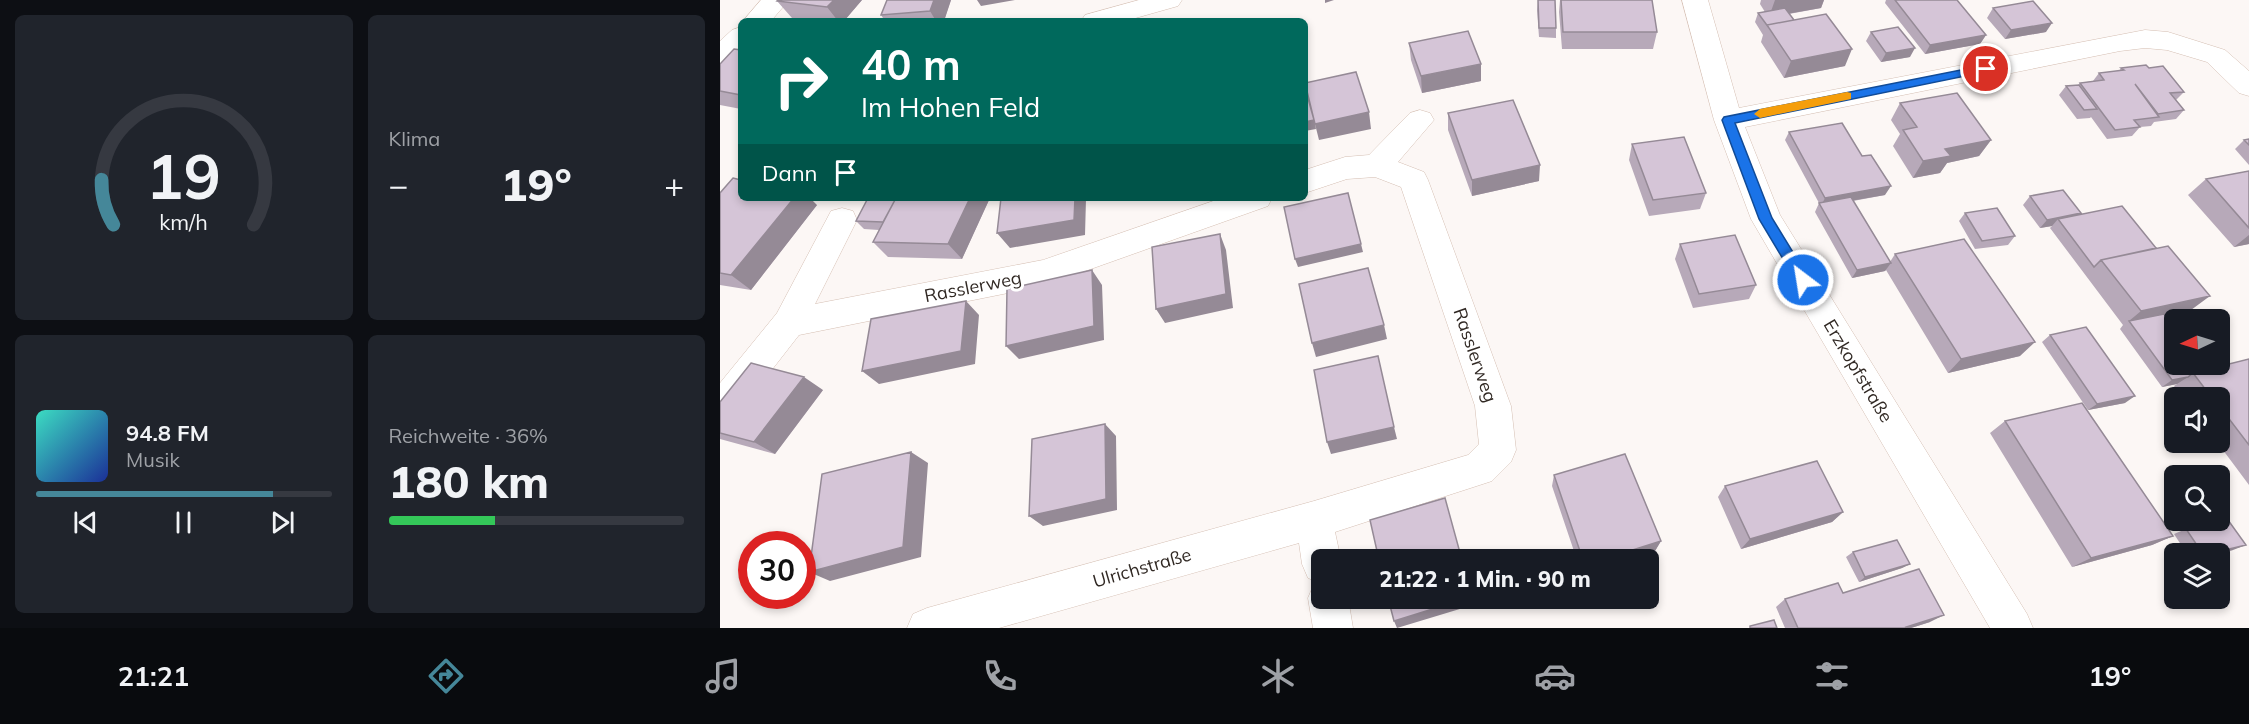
<!DOCTYPE html>
<html lang="de">
<head>
<meta charset="utf-8">
<style>
  body { margin:0; font-family:Mulish,sans-serif; background:#20242c; color:#f1f3f6; height:100vh; display:flex; flex-direction:column; font-size:22px; white-space:nowrap }
  * { box-sizing:border-box; margin:0 }
  p { font-size:20px; color:#9ea1a6 }
  .icon { flex:none; width:33px; height:33px; fill:none; stroke:currentColor; stroke-width:2; stroke-linecap:round; stroke-linejoin:round }
  .map { position:relative; flex:1; overflow:hidden }
  .panel { display:flex; flex-direction:column; gap:15px; padding:15px; background:#0d0f14; width:720px }
  .panel>* { flex:none }
  .banner { position:absolute; left:18px; top:18px; width:570px; height:183px; border-radius:9px; box-shadow:0 3px 9px #0003; background:#00695c; color:#fff; overflow:hidden }
  .needle { width:39px; rotate:266deg }
  .buttons { position:absolute; left:1444px; top:309px; display:grid; gap:12px }
  .buttons a { display:grid; place-items:center; width:66px; height:66px; border-radius:9px; background:#171b24; box-shadow:0 3px 9px #0003; font-size:30px }
  .speed { position:absolute; left:18px; top:531px; display:flex; gap:12px; font-size:30px; font-weight:700; text-align:center }
  .speed>* { display:grid; place-content:center; width:78px; height:78px; border-radius:50%; background:#171b24; box-shadow:0 3px 9px #0003; line-height:1 }
  .speed .limit { border:9px solid #d22; background:#fff; color:#111 }
  .pin { position:absolute; display:grid; place-items:center; width:51px; height:51px; color:#fff; margin:-26px; border:3px solid #fff; border-radius:50%; box-shadow:0 2px 6px #0007 }
  .me { position:absolute; width:66px; margin:-33px; rotate:329deg; stroke-linejoin:round; filter:drop-shadow(0 0 4px #0008) }
  .turn { display:flex; align-items:center; gap:21px; height:126px; padding:0 24px; font-size:27px }
  .turn .icon { width:78px; height:78px; stroke-width:2.5 }
  .turn b { display:block; font-size:42px; line-height:51px }
  .then { display:flex; align-items:center; height:57px; padding:0 24px; background:#0003; gap:12px; font-size:22px }
  .big { font-size:45px; font-weight:800; line-height:1.1 }
  .panel .tile { flex:1; display:flex; flex-direction:column; justify-content:center; gap:9px; min-width:0; padding:0 21px; border-radius:9px; background:#20242c }
  .panel .dial { align-items:center; gap:0 }
  .dial svg { height:156px; overflow:visible; fill:none; stroke:#363941; stroke-width:7; stroke-linecap:round; text-anchor:middle }
  .dial text { fill:#f1f3f6; stroke:none }
  .song { display:flex; align-items:center; gap:18px }
  .cover { width:72px; height:72px; border-radius:9px; background:linear-gradient(135deg,hsl(170 70% 55%),hsl(230 70% 35%)) }
  .played { height:6px; border-radius:3px; background:linear-gradient(90deg,#458799 80%,#363941 80%) }
  .keys { display:flex; justify-content:space-around; direction:ltr }
  .heat { display:flex; justify-content:space-between; align-items:center; font-size:33px; direction:ltr }
  .charge { height:9px; border-radius:4px; background:linear-gradient(90deg,#34c759 36%,#363941 0) }
  .panel .tiles { flex:1; display:grid; gap:15px; grid-template-columns:repeat(2,1fr) }
  .trip { position:absolute; left:591px; top:549px; width:348px; height:60px; border-radius:9px; background:#171b24; box-shadow:0 3px 9px #0003; font-weight:800; line-height:60px; text-align:center }
  .menu { display:flex; height:96px; justify-content:space-around; align-items:center; background:#090b0e; color:#9ea1a6 }
  .menu .icon { width:42px; height:42px }
  .menu .current { color:#458799 }
  .menu b { font-size:27px; color:#f1f3f6 }
  main { display:flex; flex:1; min-height:0 }
  .map>svg:first-child { display:block }
  .lines { fill:none; stroke-linecap:round; stroke-linejoin:round }
  .minor-casing { stroke:#d5bfb3; stroke-width:1 }
  .minor { fill:#fff; fill-rule:evenodd }
  .wall { fill:#b7a9b9 }
  .shaded-wall { fill:#958a96 }
  .building { fill:#d5c5d7; stroke:#958a96; stroke-width:1.5 }
  .route { fill:#1a73e8; stroke:#114b97; stroke-width:1.5 }
  .slow { fill:#f59e0b }
  .labels { text-anchor:middle; stroke-width:6; stroke-linejoin:round; paint-order:stroke }
  .street-label { font-size:18px; fill:#312924; stroke:#fff }
</style>
</head>
<body>
<main>
<section class="panel">
<div class="tiles">
<div class="tile dial"><svg viewBox="0 0 100 80">
<path d="M14 69A42 42 0 1 1 86 69"/>
<path d="M14 69A42 42 0 0 1 8 46" stroke="#458799"/>
<text x="50" y="56" font-size="32" font-weight="700">19</text>
<text x="50" y="72" font-size="11">km/h</text>
</svg></div>
<div class="tile"><p>Klima</p>
<div class="heat"><a>−</a><b class="big">19°</b><a>+</a></div>
</div>
<div class="tile">
<div class="song"><i class="cover"></i><div><b>94.8 FM</b><p>Musik</p></div></div>
<div class="played"></div>
<div class="keys"><svg class="icon" aria-label="previous" viewBox="0 0 24 24"><path d="M18 5L8 12l10 7zM5 5v14"/></svg><svg class="icon" aria-label="pause" viewBox="0 0 24 24"><path d="M8 5v14M16 5v14"/></svg><svg class="icon" aria-label="next" viewBox="0 0 24 24"><path d="M6 5l10 7-10 7zM19 5v14"/></svg></div>
</div>
<div class="tile"><p>Reichweite · 36%</p><b class="big">180 km</b><div class="charge"></div></div>
</div>
</section>
<div class="map">
<svg width="1529" height="628" viewBox="0 0 1529 628">
  <rect width="100%" height="100%" fill="#fcf7f5"/>
  <g class="lines">
    <g class="minor-casing">
      <path id="minor" d="M 41,0 L 69,0 L 51,21 L 23,21 Z
        M 419,0 L 462,0 L 458,6 L 405,21 L 361,21 L 365,15 Z
        M 962,0 L 988,0 L 1019,108 L 1425,30 L 1448,32 L 1505,50 L 1529,71 L 1529,96 L 1519,93 L 1487,62 L 1447,50 L 1425,48 L 1400,51 L 1025,127 L 1060,215 L 1307,614 L 1313,628 L 1270,628 L 1031,219 L 994,120 Z
        M 21,27 L 21,51 L 9,62 L 0,65 L 0,41 L 12,30 Z
        M 700,110 L 710,113 L 714,120 L 678,162 L 704,172 L 708,180 L 791,406 L 796,450 L 791,462 L 772,481 L 615,532 L 621,560 L 602,560 L 602,598 L 628,598 L 633,628 L 593,628 L 588,598 L 594,584 L 598,582 L 588,578 L 582,564 L 579,543 L 279,628 L 187,628 L 193,614 L 207,608 L 594,501 L 748,455 L 759,444 L 755,406 L 681,187 L 655,177 L 627,179 L 585,193 L 585,170 L 625,157 L 649,155 L 690,113 Z
        M 502,198 L 552,198 L 548,206 L 323,286 L 79,335 L 12,421 L 0,426 L 0,383 L 57,313 L 111,211 L 122,208 L 133,211 L 137,220 L 95,304 L 323,260 Z"/>
    </g>
    <use href="#minor" class="minor"/>
  </g>
  <path class="wall" d="M 142,0 L 124,21 L 92,21 L 72,18 L 57,1 Z
    M 231,0 L 224,21 L 165,21 L 161,15 Z
    M 818,0 L 836,28 L 836,38 L 819,37 L 817,10 Z
    M 840,0 L 932,0 L 937,32 L 933,49 L 842,49 L 839,12 Z
    M 1041,0 L 1104,0 L 1101,8 L 1069,14 L 1074,20 L 1125,66 L 1064,78 L 1041,42 L 1043,35 L 1035,22 L 1038,13 L 1045,12 L 1040,4 Z
    M 1166,0 L 1237,0 L 1266,35 L 1260,44 L 1205,54 L 1165,3 Z
    M 1273,8 L 1326,32 L 1285,39 L 1267,18 Z
    M 1151,32 L 1190,57 L 1161,62 L 1146,41 Z
    M 689,43 L 761,81 L 702,93 L 691,60 Z
    M 21,50 L 21,109 L 0,105 L 0,64 Z
    M 1401,68 L 1429,68 L 1464,92 L 1456,100 L 1464,110 L 1456,119 L 1434,122 L 1431,126 L 1420,127 L 1412,136 L 1387,139 L 1371,117 L 1370,118 L 1357,119 L 1339,95 L 1346,86 L 1358,85 L 1360,83 L 1373,81 L 1379,73 L 1399,71 Z
    M 1180,103 L 1271,140 L 1259,156 L 1227,163 L 1220,173 L 1193,178 L 1173,146 L 1180,134 L 1171,120 Z
    M 728,113 L 819,181 L 752,196 L 728,130 Z
    M 1069,132 L 1165,195 L 1133,201 L 1170,262 L 1175,254 L 1300,356 L 1228,373 L 1166,270 L 1165,271 L 1132,278 L 1095,212 L 1099,203 L 1065,140 Z
    M 1529,139 L 1529,165 L 1515,149 L 1524,140 Z
    M 912,144 L 986,193 L 980,209 L 929,216 L 909,160 Z
    M 1529,171 L 1529,244 L 1514,247 L 1468,195 L 1486,179 Z
    M 0,193 L 97,205 L 31,290 L 0,285 Z
    M 1310,196 L 1361,213 L 1359,215 L 1471,310 L 1445,316 L 1487,370 L 1529,359 L 1529,485 L 1497,442 L 1500,442 L 1500,398 L 1462,398 L 1454,386 L 1457,384 L 1442,387 L 1400,329 L 1403,325 L 1330,228 L 1332,226 L 1320,228 L 1303,205 Z
    M 269,200 L 242,259 L 168,257 L 153,242 L 159,230 L 144,229 L 136,221 Z
    M 1245,213 L 1295,236 L 1288,245 L 1255,249 L 1239,221 Z
    M 960,244 L 1036,285 L 1029,299 L 973,308 L 955,259 Z
    M 1330,335 L 1405,403 L 1368,410 L 1322,342 Z
    M 103,390 L 55,454 L 0,439 L 0,402 Z
    M 1285,421 L 1453,536 L 1432,545 L 1352,567 L 1270,433 Z
    M 834,475 L 941,541 L 935,551 L 906,560 L 857,560 L 832,486 Z
    M 1005,486 L 1123,512 L 1112,522 L 1021,549 L 998,497 Z
    M 1466,529 L 1513,550 L 1496,554 L 1467,554 L 1454,534 Z
    M 1133,552 L 1190,564 L 1182,568 L 1139,582 L 1126,557 Z
    M 1123,593 L 1210,622 L 1191,628 L 1065,628 L 1056,607 L 1065,599 Z"/>
  <path class="shaded-wall" d="M 114,0 L 142,0 L 124,21 L 118,21 L 107,7 Z
    M 214,0 L 231,0 L 224,21 L 216,21 L 210,11 Z
    M 257,0 L 295,0 L 261,6 Z
    M 605,0 L 614,0 L 605,3 Z
    M 1055,0 L 1104,0 L 1101,8 L 1049,17 Z
    M 1332,23 L 1326,32 L 1285,39 L 1291,30 Z
    M 1266,35 L 1260,44 L 1205,54 L 1210,45 Z
    M 1195,48 L 1190,57 L 1161,62 L 1166,53 Z
    M 1132,49 L 1125,66 L 1064,78 L 1071,61 Z
    M 761,64 L 761,81 L 702,93 L 701,76 Z
    M 649,112 L 651,129 L 599,140 L 594,120 Z
    M 594,120 L 596,129 L 585,131 L 585,122 Z
    M 1271,140 L 1259,156 L 1227,163 L 1220,173 L 1193,178 L 1203,161 L 1225,149 Z
    M 820,165 L 819,181 L 752,196 L 752,180 Z
    M 1171,186 L 1165,195 L 1101,206 L 1105,198 Z
    M 74,198 L 90,198 L 97,205 L 31,290 L 11,275 Z
    M 250,198 L 268,198 L 269,200 L 242,259 L 228,244 Z
    M 355,198 L 366,199 L 365,235 L 290,248 L 277,233 Z
    M 1361,213 L 1353,221 L 1338,219 L 1332,226 L 1320,228 L 1327,220 Z
    M 500,234 L 506,250 L 513,308 L 445,323 L 436,309 Z
    M 1529,235 L 1529,244 L 1514,247 Z
    M 641,244 L 643,252 L 578,267 L 575,259 Z
    M 1171,263 L 1165,271 L 1132,278 L 1137,270 Z
    M 372,270 L 382,285 L 384,340 L 299,359 L 286,346 Z
    M 1490,296 L 1471,310 L 1411,324 L 1409,321 L 1421,311 Z
    M 246,301 L 259,315 L 255,364 L 159,384 L 142,371 Z
    M 664,325 L 667,339 L 596,357 L 592,343 Z
    M 1315,342 L 1300,356 L 1228,373 L 1241,359 Z
    M 84,377 L 103,390 L 55,454 L 34,442 Z
    M 1468,377 L 1457,384 L 1442,387 L 1452,380 Z
    M 1415,396 L 1405,403 L 1368,410 L 1377,404 Z
    M 385,424 L 396,436 L 397,510 L 323,526 L 309,516 Z
    M 674,427 L 677,439 L 611,454 L 607,442 Z
    M 191,452 L 208,463 L 201,557 L 110,581 L 89,572 Z
    M 1123,512 L 1112,522 L 1021,549 L 1030,539 Z
    M 1453,536 L 1432,545 L 1352,567 L 1371,558 Z
    M 941,541 L 935,551 L 906,560 L 881,560 Z
    M 1526,545 L 1513,550 L 1496,554 L 1488,554 Z
    M 1190,564 L 1182,568 L 1139,582 L 1145,577 Z
    M 748,598 L 753,598 L 753,605 L 677,628 L 674,621 Z
    M 1224,615 L 1210,622 L 1191,628 L 1184,628 Z"/>
  <path class="building" d="M 58,0 L 114,0 L 107,7 L 57,1 Z
    M 167,0 L 214,0 L 210,11 L 161,15 Z
    M 818,0 L 835,0 L 836,28 L 819,28 Z
    M 841,0 L 932,0 L 937,32 L 843,32 Z
    M 1175,0 L 1237,0 L 1266,35 L 1210,45 Z
    M 1313,1 L 1332,23 L 1291,30 L 1273,8 Z
    M 1065,8 L 1074,20 L 1047,25 L 1049,28 L 1038,13 Z
    M 1106,14 L 1132,49 L 1071,61 L 1047,25 Z
    M 1178,27 L 1195,48 L 1166,53 L 1151,32 Z
    M 748,31 L 761,64 L 701,76 L 689,43 Z
    M 14,49 L 21,50 L 21,95 L 0,91 L 0,64 Z
    M 1426,65 L 1429,68 L 1443,66 L 1464,92 L 1450,93 L 1464,110 L 1438,114 L 1415,84 L 1439,117 L 1414,120 L 1420,127 L 1395,130 L 1360,83 L 1384,80 L 1379,73 L 1404,70 L 1401,68 Z
    M 636,72 L 649,112 L 595,124 L 585,83 Z
    M 1359,85 L 1377,109 L 1364,110 L 1346,86 Z
    M 585,91 L 586,91 L 594,120 L 585,122 Z
    M 1237,93 L 1271,140 L 1225,149 L 1231,156 L 1203,161 L 1183,130 L 1197,127 L 1180,103 Z
    M 793,100 L 820,165 L 752,180 L 728,113 Z
    M 1122,123 L 1142,156 L 1151,155 L 1171,186 L 1105,198 L 1069,132 Z
    M 964,137 L 986,193 L 933,200 L 912,144 Z
    M 1529,139 L 1529,145 L 1524,140 Z
    M 1529,171 L 1529,228 L 1486,179 Z
    M 13,178 L 21,180 L 21,198 L 74,198 L 11,275 L 0,273 L 0,193 Z
    M 1343,190 L 1361,213 L 1327,220 L 1310,196 Z
    M 628,193 L 641,244 L 575,259 L 564,207 Z
    M 1131,197 L 1171,263 L 1137,270 L 1099,203 Z
    M 148,198 L 176,198 L 163,222 L 136,221 Z
    M 176,198 L 250,198 L 228,244 L 153,242 Z
    M 281,198 L 355,198 L 354,220 L 277,233 Z
    M 1402,206 L 1436,248 L 1381,260 L 1374,267 L 1338,219 Z
    M 1277,208 L 1295,236 L 1262,241 L 1245,213 Z
    M 500,234 L 506,294 L 436,309 L 432,247 Z
    M 1015,235 L 1036,285 L 979,294 L 960,244 Z
    M 1244,239 L 1315,342 L 1241,359 L 1175,254 Z
    M 1448,246 L 1490,296 L 1421,311 L 1381,260 Z
    M 648,268 L 664,325 L 592,343 L 579,284 Z
    M 372,270 L 374,326 L 286,346 L 287,289 Z
    M 246,301 L 241,351 L 142,371 L 151,319 Z
    M 1444,314 L 1455,329 L 1455,364 L 1482,364 L 1487,370 L 1473,373 L 1468,377 L 1452,380 L 1409,321 Z
    M 1366,327 L 1415,396 L 1377,404 L 1330,335 Z
    M 658,356 L 674,427 L 607,442 L 594,370 Z
    M 1529,359 L 1529,445 L 1500,407 L 1500,398 L 1492,398 L 1473,373 Z
    M 31,363 L 84,377 L 34,442 L 0,433 L 0,402 Z
    M 1362,403 L 1453,536 L 1371,558 L 1285,421 Z
    M 385,424 L 386,499 L 309,516 L 312,439 Z
    M 191,452 L 183,547 L 89,572 L 102,474 Z
    M 905,454 L 941,541 L 881,560 L 863,560 L 834,475 Z
    M 1097,461 L 1123,512 L 1030,539 L 1005,486 Z
    M 725,498 L 742,560 L 659,560 L 650,520 Z
    M 1508,520 L 1526,545 L 1488,554 L 1483,554 L 1466,529 Z
    M 1177,540 L 1190,564 L 1145,577 L 1133,552 Z
    M 1199,569 L 1224,615 L 1186,627 L 1187,628 L 1078,628 L 1065,599 L 1118,583 L 1123,593 Z
    M 668,598 L 748,598 L 674,621 Z
    M 1054,620 L 1057,628 L 1030,628 L 1030,626 Z"/>
  <path class="route" d="M 1266,65 L 1270,66 L 1270,71 L 1015,123 L 1052,218 L 1090,280 L 1083,286 L 1078,284 L 1039,219 L 1002,120 L 1004,117 Z"/>
  <path class="slow" d="M 1127,92 L 1131,93 L 1131,99 L 1040,118 L 1034,114 L 1040,109 Z"/>
  <g class="labels">
    <g class="street-label">
      <text transform="translate(253 287) rotate(-11)" y="6">Rasslerweg</text>
      <text transform="translate(755 355) rotate(71)" y="6">Rasslerweg</text>
      <text transform="translate(1138 371) rotate(59)" y="6">Erzkopfstraße</text>
      <text transform="translate(422 568) rotate(-16)" y="6">Ulrichstraße</text>
    </g>
  </g>
</svg>
<div class="buttons">
<a><svg class="needle" viewBox="-14 -14 28 28"><path d="M0-13l5 13h-10z" fill="#e53935"/><path d="M0 13l5-13h-10z" fill="#9ea1a6"/></svg></a>
<a><svg class="icon" aria-label="sound" viewBox="0 0 24 24"><path d="M4 9h4l5-4v14l-5-4H4zM17 9q2 3 0 6"/></svg></a>
<a><svg class="icon" aria-label="search" viewBox="0 0 24 24"><circle cx="10" cy="10" r="6"/><path d="M15 15l6 6"/></svg></a>
<a><svg class="icon" aria-label="layers" viewBox="0 0 24 24"><path d="M12 4l9 5-9 5-9-5zM3 14l9 5 9-5"/></svg></a>
</div>
<div class="speed"><div class="limit">30</div></div>
<div class="pin" style="left:1266px;top:69px;background:#d93025"><svg class="icon" aria-label="arrive" viewBox="0 0 24 24"><path d="M6 21V4h12l-3 4 3 4H6"/></svg></div>
<svg class="me" style="left:1083px;top:280px" viewBox="-20 -20 40 40"><circle r="17" fill="#1a73e8" stroke="#fff" stroke-width="3"/><path d="M0-11L8 9 0 5-8 9z" fill="#fff"/></svg>
<div class="trip">21:22 · 1 Min. · 90 m</div>
<div class="banner">
<div class="turn"><svg class="icon" aria-label="right" viewBox="0 0 24 24"><path d="M7 20v-9h11M14 6l5 5-5 5"/></svg><div><b>40 m</b>Im Hohen Feld</div></div>
<div class="then">Dann<svg class="icon" aria-label="arrive" viewBox="0 0 24 24"><path d="M6 21V4h12l-3 4 3 4H6"/></svg></div>
</div>
</div>
</main>
<nav class="menu">
<b>21:21</b>
<svg class="icon current" aria-label="directions" viewBox="0 0 24 24"><path d="M12 3l9 9-9 9-9-9zM9 14v-3h6M13 9l2 2-2 2"/></svg>
<svg class="icon" aria-label="music" viewBox="0 0 24 24"><path d="M9 18V5l10-2v13"/><circle cx="6" cy="18" r="3"/><circle cx="16" cy="16" r="3"/></svg>
<svg class="icon" aria-label="phone" viewBox="0 0 24 24"><path d="M5 4h4l2 5-3 2q2 4 5 5l2-3 5 2v4C11 20 4 13 5 4z"/></svg>
<svg class="icon" aria-label="climate" viewBox="0 0 24 24"><path d="M12 3v18M4 7l16 10M4 17L20 7"/></svg>
<svg class="icon" aria-label="car" viewBox="0 0 24 24"><path d="M5 17H2v-5l4-1 3-4h7l3 4 3 1v5h-3M9 17h6M6 11h13"/><circle cx="7" cy="17" r="2"/><circle cx="17" cy="17" r="2"/></svg>
<svg class="icon" aria-label="filters" viewBox="0 0 24 24"><path d="M4 7h16M4 17h16"/><circle cx="9" cy="7" r="2"/><circle cx="15" cy="17" r="2"/></svg>
<b>19°</b>
</nav>
</body>
</html>
